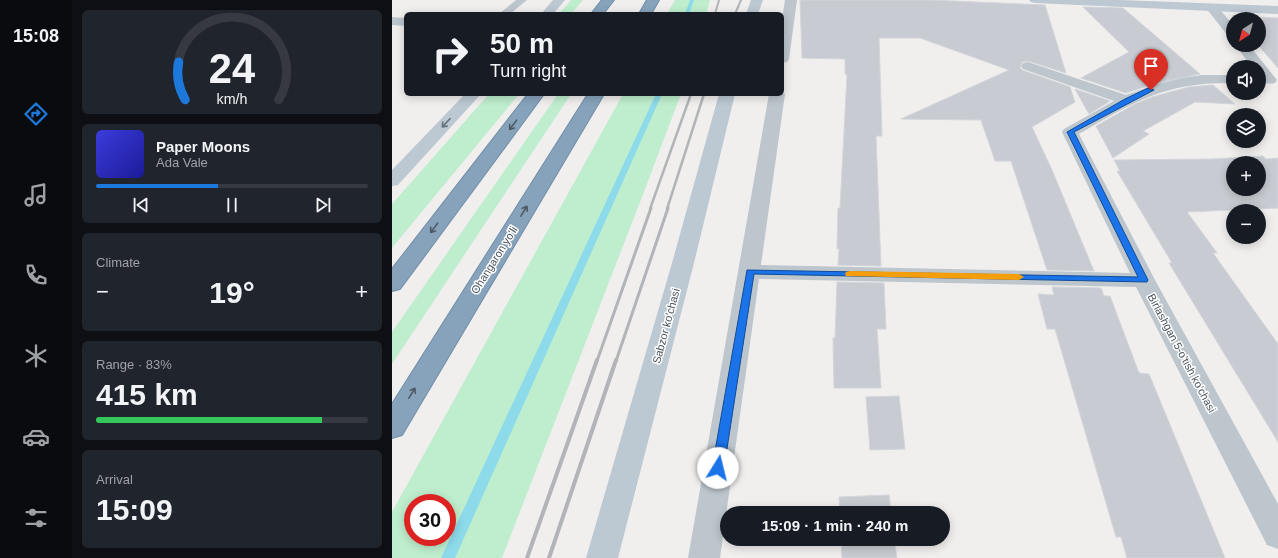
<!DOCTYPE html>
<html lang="en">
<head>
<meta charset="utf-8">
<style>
  body { margin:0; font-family:Helvetica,sans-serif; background:#20242c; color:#f1f3f6; height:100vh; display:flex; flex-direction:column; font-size:15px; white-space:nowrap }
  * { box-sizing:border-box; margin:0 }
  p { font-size:13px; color:#9ea1a6 }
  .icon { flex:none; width:22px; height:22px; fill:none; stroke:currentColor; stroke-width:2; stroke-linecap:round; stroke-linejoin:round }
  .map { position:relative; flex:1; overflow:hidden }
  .side { display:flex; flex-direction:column; gap:10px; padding:10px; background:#0d0f14; width:320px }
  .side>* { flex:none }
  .hud { position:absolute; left:12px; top:12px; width:380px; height:84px; border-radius:6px; box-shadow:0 2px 10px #0003; background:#171b24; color:#f1f3f6; overflow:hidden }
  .needle { width:26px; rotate:216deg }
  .fabs { position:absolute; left:834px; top:12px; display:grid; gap:8px }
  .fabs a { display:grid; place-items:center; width:40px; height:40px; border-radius:50%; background:#171b24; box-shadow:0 2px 10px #0003; font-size:20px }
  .speed { position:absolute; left:12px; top:494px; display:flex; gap:8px; font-size:20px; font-weight:700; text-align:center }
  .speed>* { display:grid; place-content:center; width:52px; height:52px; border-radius:50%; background:#171b24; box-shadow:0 2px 10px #0003; line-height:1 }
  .speed .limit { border:6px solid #d22; background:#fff; color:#111 }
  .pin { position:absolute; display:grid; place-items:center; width:34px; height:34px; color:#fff; margin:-41px -17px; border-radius:50% 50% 50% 0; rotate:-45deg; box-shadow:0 0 4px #0007 }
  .pin .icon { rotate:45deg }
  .me { position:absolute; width:44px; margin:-22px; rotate:9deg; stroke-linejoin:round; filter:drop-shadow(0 0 3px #0008) }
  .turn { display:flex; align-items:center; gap:14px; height:84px; padding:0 20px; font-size:18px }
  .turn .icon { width:52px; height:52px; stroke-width:2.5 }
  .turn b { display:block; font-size:28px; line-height:34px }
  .big { font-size:30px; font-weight:600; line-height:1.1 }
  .side .tile { flex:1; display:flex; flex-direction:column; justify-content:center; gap:6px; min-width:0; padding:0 14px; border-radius:6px; background:#20242c }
  .side .dial { align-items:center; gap:0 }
  .dial svg { height:104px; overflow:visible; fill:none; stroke:#363941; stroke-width:7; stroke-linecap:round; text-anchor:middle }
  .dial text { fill:#f1f3f6; stroke:none }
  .song { display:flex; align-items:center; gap:12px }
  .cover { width:48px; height:48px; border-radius:6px; background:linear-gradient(135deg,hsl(240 70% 55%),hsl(240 70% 35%)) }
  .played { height:4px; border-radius:2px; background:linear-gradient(90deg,#1d78dc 45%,#363941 45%) }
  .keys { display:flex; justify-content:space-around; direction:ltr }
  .heat { display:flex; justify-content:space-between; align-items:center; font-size:22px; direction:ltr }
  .charge { height:6px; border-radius:3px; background:linear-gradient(90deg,#34c759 83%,#363941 0) }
  .trip { position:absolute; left:328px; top:506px; width:230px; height:40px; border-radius:20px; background:#171b24; box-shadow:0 2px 10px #0003; font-weight:600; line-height:40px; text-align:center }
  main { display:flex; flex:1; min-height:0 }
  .tabs { display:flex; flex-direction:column; width:72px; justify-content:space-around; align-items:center; background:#090b0e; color:#9ea1a6 }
  .tabs .icon { width:28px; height:28px }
  .tabs .current { color:#1d78dc }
  .tabs b { font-size:18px; color:#f1f3f6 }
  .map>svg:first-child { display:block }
  .green { fill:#beeece; fill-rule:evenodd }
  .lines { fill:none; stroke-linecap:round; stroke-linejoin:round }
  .stream { fill:#8cdaea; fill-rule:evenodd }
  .building { fill:#c8cbd1; stroke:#d2d5da; fill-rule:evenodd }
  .highway-casing { stroke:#728ea8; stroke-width:2 }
  .lane { fill:#bdc6cd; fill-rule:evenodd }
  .street { fill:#bdc6cd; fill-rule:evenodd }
  .secondary { fill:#bcc8d2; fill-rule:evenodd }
  .highway { fill:#87a3bc; fill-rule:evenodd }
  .rail-far3 { stroke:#b1b4b9; stroke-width:2 }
  .rail-far2 { stroke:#b1b4b9; stroke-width:2.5 }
  .rail-far1 { stroke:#b1b4b9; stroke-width:3 }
  .rail { stroke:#b1b4b9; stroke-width:4 }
  .oneway { stroke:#6a757f }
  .oneway2 { stroke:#4d5a65 }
  .route { fill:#1a73e8; stroke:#114b97 }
  .slow { fill:#f59e0b }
  .labels { text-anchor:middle; stroke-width:3; stroke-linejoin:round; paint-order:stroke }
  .street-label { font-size:11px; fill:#47525b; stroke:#fff }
</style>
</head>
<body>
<main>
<nav class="tabs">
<b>15:08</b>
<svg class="icon current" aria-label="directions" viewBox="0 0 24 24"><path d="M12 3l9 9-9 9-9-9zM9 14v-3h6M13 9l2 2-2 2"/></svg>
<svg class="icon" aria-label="music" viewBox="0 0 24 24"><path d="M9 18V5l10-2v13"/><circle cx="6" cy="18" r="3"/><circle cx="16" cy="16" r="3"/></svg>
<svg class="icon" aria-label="phone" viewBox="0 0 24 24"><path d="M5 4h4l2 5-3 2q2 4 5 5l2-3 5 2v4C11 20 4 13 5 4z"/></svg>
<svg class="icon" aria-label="climate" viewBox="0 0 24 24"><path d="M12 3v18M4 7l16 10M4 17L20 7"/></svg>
<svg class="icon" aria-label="car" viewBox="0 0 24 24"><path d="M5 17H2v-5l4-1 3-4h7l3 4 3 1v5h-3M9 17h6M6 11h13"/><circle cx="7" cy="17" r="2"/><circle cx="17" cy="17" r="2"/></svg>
<svg class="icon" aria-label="filters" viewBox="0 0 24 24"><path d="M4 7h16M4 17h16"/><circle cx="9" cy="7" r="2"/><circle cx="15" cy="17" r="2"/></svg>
</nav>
<section class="side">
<div class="tile dial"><svg viewBox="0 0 100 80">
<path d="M14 69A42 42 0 1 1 86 69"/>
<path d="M14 69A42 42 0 0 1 9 40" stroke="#1d78dc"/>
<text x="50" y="56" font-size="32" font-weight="700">24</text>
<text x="50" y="72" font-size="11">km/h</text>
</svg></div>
<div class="tile">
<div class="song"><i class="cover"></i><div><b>Paper Moons</b><p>Ada Vale</p></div></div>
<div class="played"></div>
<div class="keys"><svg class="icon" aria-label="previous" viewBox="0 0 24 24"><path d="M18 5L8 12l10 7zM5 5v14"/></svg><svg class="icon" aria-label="pause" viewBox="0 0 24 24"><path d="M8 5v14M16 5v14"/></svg><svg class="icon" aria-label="next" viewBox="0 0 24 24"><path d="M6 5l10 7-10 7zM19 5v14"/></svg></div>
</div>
<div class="tile"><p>Climate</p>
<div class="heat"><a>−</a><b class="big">19°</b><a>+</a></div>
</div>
<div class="tile"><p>Range · 83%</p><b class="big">415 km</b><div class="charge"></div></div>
<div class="tile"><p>Arrival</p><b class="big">15:09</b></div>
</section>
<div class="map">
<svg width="886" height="558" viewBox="0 0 886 558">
  <rect width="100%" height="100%" fill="#f1eeee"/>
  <path class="green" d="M 179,0 L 191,0 L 179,14 L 167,14 Z
    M 283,0 L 318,0 L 314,14 L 275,14 Z
    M 97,94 L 127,94 L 0,248 L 0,204 Z
    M 166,94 L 179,94 L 0,364 L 0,332 Z
    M 231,94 L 289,94 L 250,197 L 110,558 L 0,558 L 0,512 ZM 21,503 L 55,503 L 55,537 L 21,537 Z"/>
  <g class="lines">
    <path class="stream" d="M 298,0 L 302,0 L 297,14 L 293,14 Z
      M 264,94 L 270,94 L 63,558 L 49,558 Z"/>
  </g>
  <path class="building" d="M 408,0 L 538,0 L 653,5 L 674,73 L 636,61 L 630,62 L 628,67 L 630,70 L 678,87 L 683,102 L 640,127 L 660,170 L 702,271 L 655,270 L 619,161 L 603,161 L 589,120 L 509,119 L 617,70 L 528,38 L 487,38 L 490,136 L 484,136 L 489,266 L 446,265 L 447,249 L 445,249 L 446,208 L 448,208 L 455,75 L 453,74 L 453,59 L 410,58 Z
    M 691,7 L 731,8 L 808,74 L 765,83 L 734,93 L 689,78 L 737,52 Z
    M 840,16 L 886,18 L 886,68 L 866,45 L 867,19 L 843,19 Z
    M 821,85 L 843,104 L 803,102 L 751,131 L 757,134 L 721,158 L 704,126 L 743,104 L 760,97 L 797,87 Z
    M 683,89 L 718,101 L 697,114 Z
    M 871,156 L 874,159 L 886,158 L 886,208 L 795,212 L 825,253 L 821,253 L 886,344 L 886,442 L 777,263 L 780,263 L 725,171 L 728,171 L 722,160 L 821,159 ZM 841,163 L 867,163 L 867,189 L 841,189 Z
    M 445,282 L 492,283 L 494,329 L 485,329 L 489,388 L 442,388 L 441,338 L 443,338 Z
    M 660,287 L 709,288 L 712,296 L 718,296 L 747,373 L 757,374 L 833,558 L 735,558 L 729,537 L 724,537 L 663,329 L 655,329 L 646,294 L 662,295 Z
    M 507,396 L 513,449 L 478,450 L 474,397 Z
    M 497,495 L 499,513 L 448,513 L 447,497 Z
    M 449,539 L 502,539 L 505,558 L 450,558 Z"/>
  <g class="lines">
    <g class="highway-casing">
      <path id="highway" d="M 210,0 L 222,0 L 211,14 L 199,14 Z
        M 255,0 L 267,0 L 259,14 L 247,14 Z
        M 136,94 L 152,94 L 8,289 L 0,291 L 0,269 Z
        M 196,94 L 212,94 L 10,435 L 0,438 L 0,404 Z"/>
    </g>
    <path class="lane" d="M 124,0 L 135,0 L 118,14 L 107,14 Z"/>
    <path class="street" d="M 393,0 L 405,0 L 397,59 L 395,62 L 390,63 L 390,19 Z
      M 820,4 L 824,5 L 841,25 L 841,37 L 836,36 L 814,8 L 816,5 Z
      M 0,17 L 14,18 L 14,26 L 0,25 Z
      M 843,45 L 857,45 L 885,80 L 883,83 C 871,86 867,78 867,67 L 860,67 Z
      M 636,62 L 734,95 L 765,84 L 790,78 L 810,75 L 841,75 L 841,83 C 774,82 743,101 687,134 L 763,280 L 886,504 L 886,549 L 875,545 L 744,287 L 367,279 L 328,558 L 296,558 L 377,94 L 390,94 L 390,91 L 393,94 L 369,265 L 738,273 L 670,132 L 672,129 L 722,101 L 631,69 L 629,66 L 631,63 Z"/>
    <path class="secondary" d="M 161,0 L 173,0 L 161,14 L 149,14 Z
      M 359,0 L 371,0 L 366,14 L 354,14 Z
      M 637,0 L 728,0 L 886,6 L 886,14 L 643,3 L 639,2 Z
      M 73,94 L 89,94 L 6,185 L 0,186 L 0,170 Z
      M 327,94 L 343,94 L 302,263 L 226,558 L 194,558 L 280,263 Z"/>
    <use href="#highway" class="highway"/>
    <path class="rail-far3" d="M 323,14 L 327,0
      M 343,14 L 349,0"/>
    <path class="rail-far2" d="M 258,209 L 299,94
      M 275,209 L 312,94"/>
    <path class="rail-far1" d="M 205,361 L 259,208
      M 224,361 L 276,208"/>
    <path class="rail" d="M 135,558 L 205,360
      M 157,558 L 224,360"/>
  </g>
  <defs><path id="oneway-shaft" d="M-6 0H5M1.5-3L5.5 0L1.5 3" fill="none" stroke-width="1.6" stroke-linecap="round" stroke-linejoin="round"/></defs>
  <use class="oneway" href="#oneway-shaft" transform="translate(54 123) rotate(133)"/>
  <g class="oneway2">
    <use href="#oneway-shaft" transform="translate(121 125) rotate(127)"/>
    <use href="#oneway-shaft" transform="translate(132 211) rotate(-58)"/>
    <use href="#oneway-shaft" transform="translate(42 228) rotate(127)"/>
    <use href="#oneway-shaft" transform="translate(20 393) rotate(-58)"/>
  </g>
  <path class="route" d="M 756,88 L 762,90 L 682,132 L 756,280 L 755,282 L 362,274 L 332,468 L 330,471 L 326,473 L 322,471 L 320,468 L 355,270 L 746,277 L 675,132 L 733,99 Z"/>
  <path class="slow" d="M 458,271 L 627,274 L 632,277 L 627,280 L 454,276 L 453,274 L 454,272 Z"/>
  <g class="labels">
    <g class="street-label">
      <text transform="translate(102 260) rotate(-58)" y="4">Ohangaron yoʻli</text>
      <text transform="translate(274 326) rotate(-75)" y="4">Sabzor ko'chasi</text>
      <text transform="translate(790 353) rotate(62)" y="4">Birlashgan 5-o'tish ko'chasi</text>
    </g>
  </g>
</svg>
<div class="fabs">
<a><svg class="needle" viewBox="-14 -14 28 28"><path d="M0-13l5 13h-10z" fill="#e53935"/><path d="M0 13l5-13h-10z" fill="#9ea1a6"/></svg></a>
<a><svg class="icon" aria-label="sound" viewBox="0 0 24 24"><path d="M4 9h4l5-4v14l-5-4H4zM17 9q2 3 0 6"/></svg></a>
<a><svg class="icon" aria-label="layers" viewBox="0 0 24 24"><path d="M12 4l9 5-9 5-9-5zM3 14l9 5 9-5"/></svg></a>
<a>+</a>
<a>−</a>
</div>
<div class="speed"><div class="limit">30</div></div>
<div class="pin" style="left:759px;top:90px;background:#d93025"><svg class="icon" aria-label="arrive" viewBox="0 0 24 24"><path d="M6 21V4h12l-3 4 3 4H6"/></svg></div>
<svg class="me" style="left:326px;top:468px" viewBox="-20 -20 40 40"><circle r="19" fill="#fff"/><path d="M0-13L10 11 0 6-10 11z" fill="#1a73e8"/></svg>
<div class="trip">15:09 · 1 min · 240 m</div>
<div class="hud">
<div class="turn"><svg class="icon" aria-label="right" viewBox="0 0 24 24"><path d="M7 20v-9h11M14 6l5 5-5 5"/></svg><div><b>50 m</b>Turn right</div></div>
</div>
</div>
</main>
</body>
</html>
